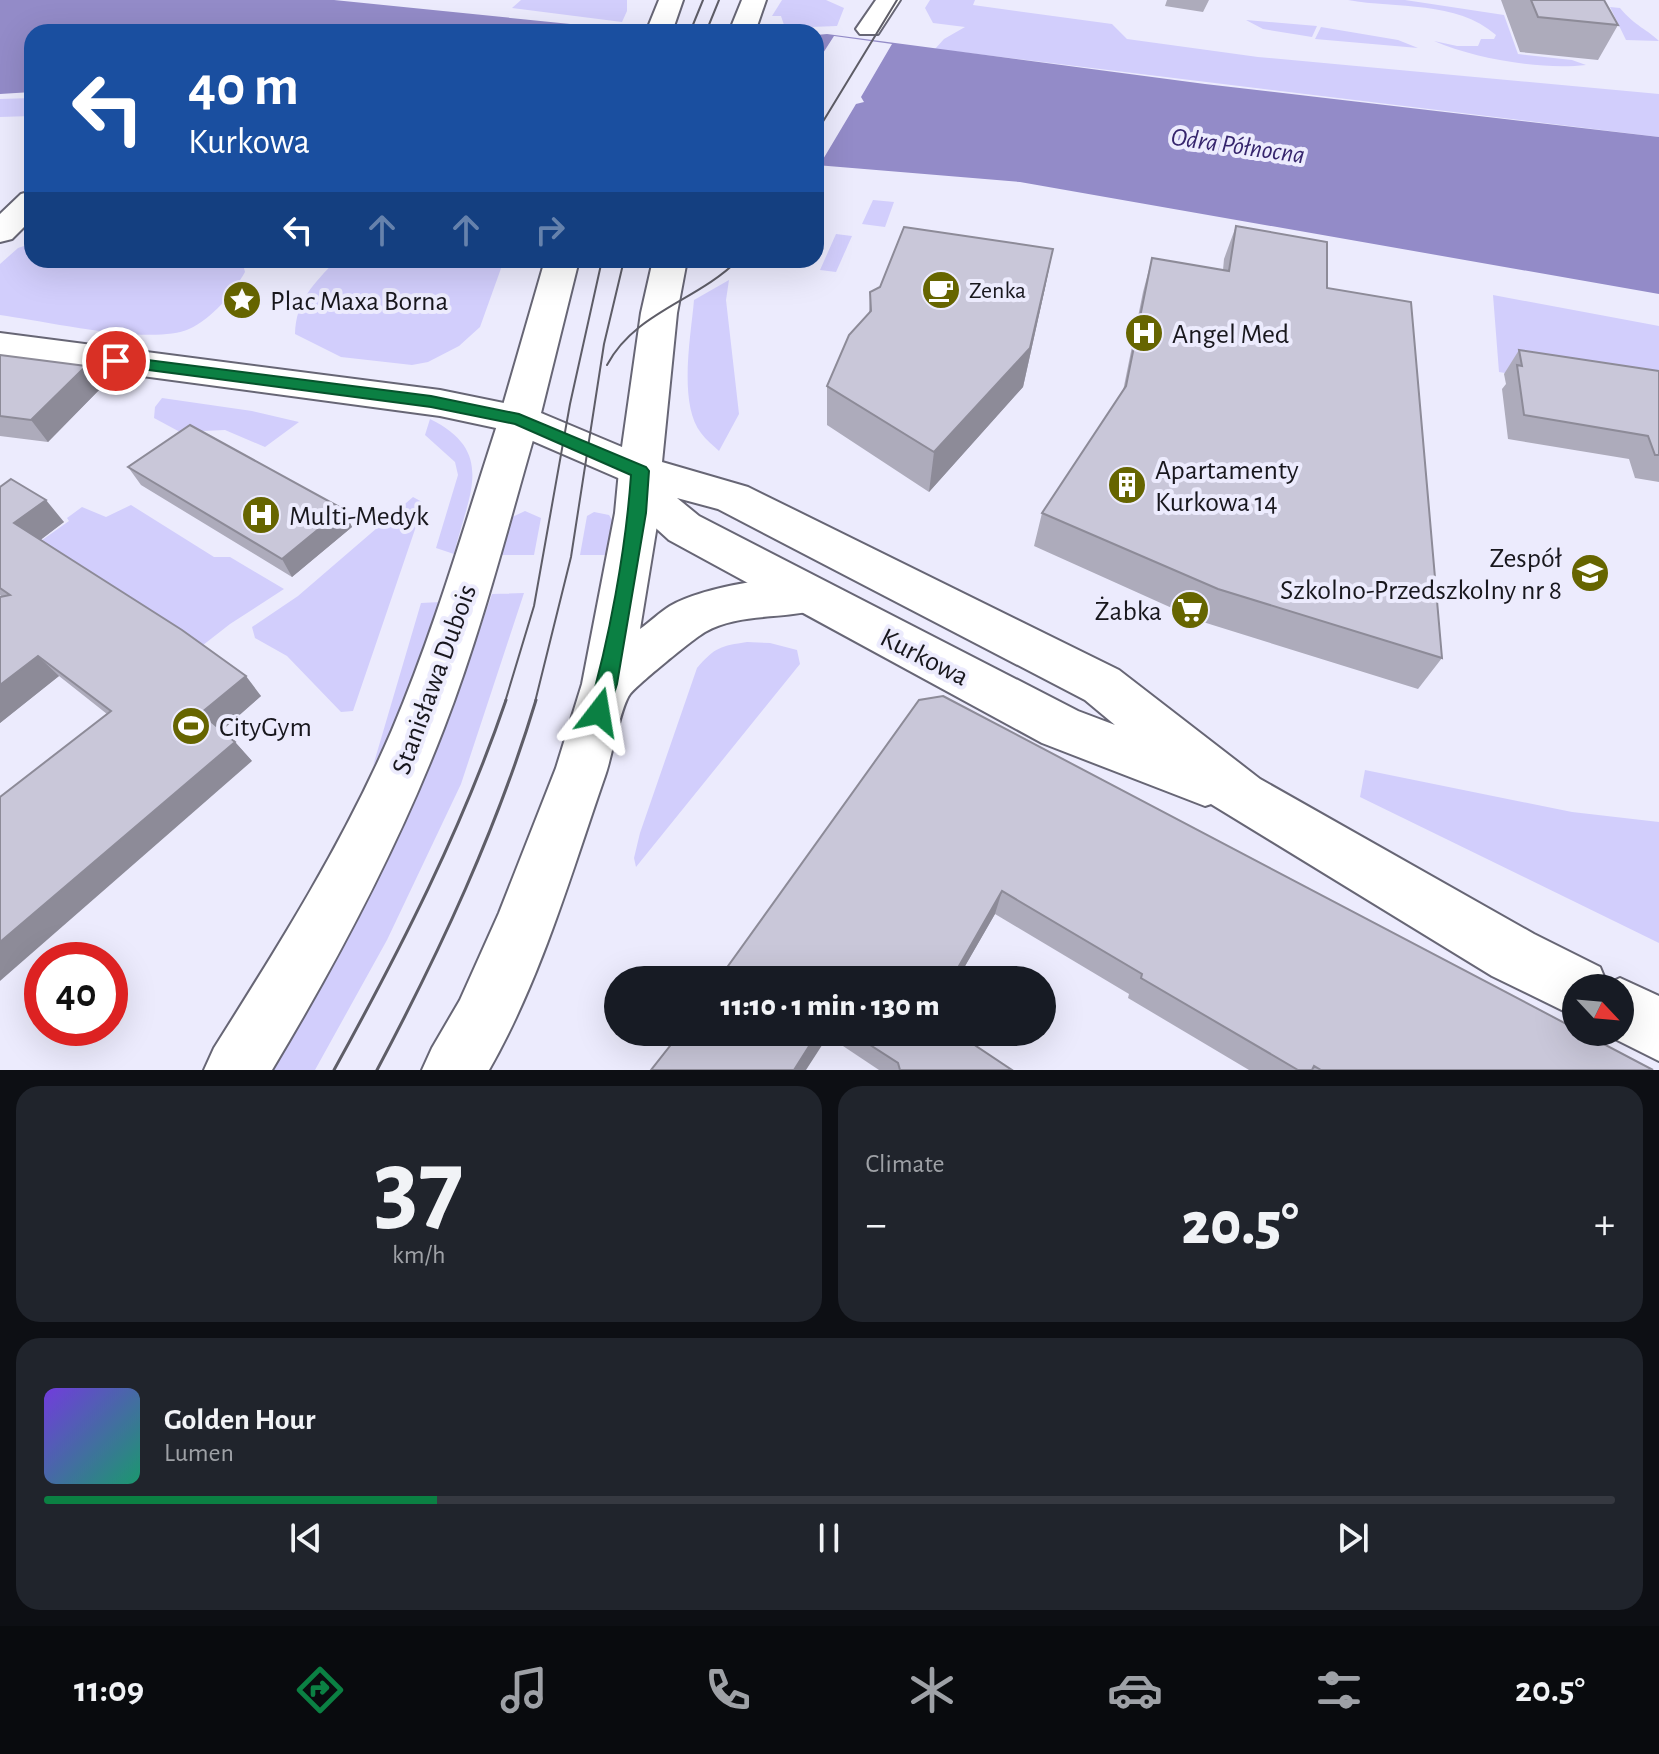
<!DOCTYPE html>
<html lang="en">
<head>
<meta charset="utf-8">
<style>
  body { margin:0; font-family:"Alegreya Sans",sans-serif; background:#20242c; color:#f1f3f6; height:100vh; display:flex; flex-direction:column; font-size:30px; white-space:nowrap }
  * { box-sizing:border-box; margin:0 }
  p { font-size:26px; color:#9ea1a6 }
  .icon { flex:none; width:44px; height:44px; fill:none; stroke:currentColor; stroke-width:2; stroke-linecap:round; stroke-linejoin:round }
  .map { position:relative; height:1070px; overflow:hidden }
  .panel { display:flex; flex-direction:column; gap:16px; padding:16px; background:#0d0f14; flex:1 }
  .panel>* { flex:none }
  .guide { position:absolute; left:24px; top:24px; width:800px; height:244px; border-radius:24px; box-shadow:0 8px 32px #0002; background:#1a4fa0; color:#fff; overflow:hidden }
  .needle { width:52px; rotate:116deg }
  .buttons { position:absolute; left:1562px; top:974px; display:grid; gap:16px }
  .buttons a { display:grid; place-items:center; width:72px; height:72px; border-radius:50%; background:#171b24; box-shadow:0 8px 32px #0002; font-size:40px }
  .speed { position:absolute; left:24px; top:942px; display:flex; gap:16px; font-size:40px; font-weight:700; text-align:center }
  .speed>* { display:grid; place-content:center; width:104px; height:104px; border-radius:50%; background:#171b24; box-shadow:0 8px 32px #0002; line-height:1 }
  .speed .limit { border:12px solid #d22; background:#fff; color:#111 }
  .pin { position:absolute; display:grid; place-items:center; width:68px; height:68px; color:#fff; margin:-34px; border:4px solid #fff; border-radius:50%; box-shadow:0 2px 8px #0007 }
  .me { position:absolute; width:88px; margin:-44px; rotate:14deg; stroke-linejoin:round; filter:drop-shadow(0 0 6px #0008) }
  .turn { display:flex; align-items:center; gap:28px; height:168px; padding:0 32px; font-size:36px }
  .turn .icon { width:104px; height:104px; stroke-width:2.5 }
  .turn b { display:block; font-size:56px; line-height:68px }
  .lanes { display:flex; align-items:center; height:76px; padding:0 32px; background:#0003; justify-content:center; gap:40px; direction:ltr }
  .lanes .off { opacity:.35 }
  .big { font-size:60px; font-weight:800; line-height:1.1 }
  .panel .card { flex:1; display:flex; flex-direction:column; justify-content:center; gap:12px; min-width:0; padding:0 28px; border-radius:24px; background:#20242c }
  .panel .dial { align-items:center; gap:0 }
  .dial b { font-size:104px; line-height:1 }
  .song { display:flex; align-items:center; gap:24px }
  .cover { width:96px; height:96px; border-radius:12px; background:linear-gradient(135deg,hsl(260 70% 55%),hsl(160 70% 35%)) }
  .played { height:8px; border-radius:4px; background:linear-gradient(90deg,#0b8043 25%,#363941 25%) }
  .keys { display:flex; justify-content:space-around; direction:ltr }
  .heat { display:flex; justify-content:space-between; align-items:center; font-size:44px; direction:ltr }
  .panel .tiles { flex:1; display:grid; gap:16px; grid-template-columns:1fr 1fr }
  .card:last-child { grid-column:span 2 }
  .trip { position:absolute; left:604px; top:966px; width:452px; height:80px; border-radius:40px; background:#171b24; box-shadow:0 8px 32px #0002; font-weight:800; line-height:80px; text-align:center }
  .tabs { display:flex; height:128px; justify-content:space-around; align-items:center; background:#090b0e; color:#9ea1a6 }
  .tabs .icon { width:56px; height:56px }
  .tabs .active { color:#0b8043 }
  .tabs b { font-size:36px; color:#f1f3f6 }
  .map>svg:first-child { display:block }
  .green { fill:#d2cefc }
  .water { fill:#938bc8 }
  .pier { fill:#ecebfd }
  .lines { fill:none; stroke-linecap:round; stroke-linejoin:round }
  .minor-casing { stroke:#676675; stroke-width:4 }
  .tertiary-casing { stroke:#676675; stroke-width:4 }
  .secondary-casing { stroke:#676675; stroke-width:4 }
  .minor { fill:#fff; fill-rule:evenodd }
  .tertiary { fill:#fff; fill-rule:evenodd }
  .secondary { fill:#fff; fill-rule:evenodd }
  .tram-far1 { stroke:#5e5d67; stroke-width:2 }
  .tram { stroke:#5e5d67; stroke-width:3 }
  .wall { fill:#adabbb }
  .shaded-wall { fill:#8d8b98 }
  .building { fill:#c9c7d9; stroke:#8d8b98; stroke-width:2 }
  .route { fill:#0b8043; stroke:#07532c; stroke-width:2 }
  .labels { text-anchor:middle; stroke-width:8; stroke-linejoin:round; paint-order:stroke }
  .far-poi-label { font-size:24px; fill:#18171d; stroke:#ecebfd; text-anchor:start }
  .far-water-label { font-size:26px; font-style:italic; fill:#36256d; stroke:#ecebfd }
  .poi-label { font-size:28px; fill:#18171d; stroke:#ecebfd; text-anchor:start }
  .street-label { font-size:28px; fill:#18171d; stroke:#ecebfd }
</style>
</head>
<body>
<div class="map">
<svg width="1659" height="1070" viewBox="0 0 1659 1070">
  <rect width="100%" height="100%" fill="#ecebfd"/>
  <path class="green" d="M 521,0 L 627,0 L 627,11 L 622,22 L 512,8 Z
    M 782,0 L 826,0 L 844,8 L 837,26 L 785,28 L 781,16 L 772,16 Z
    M 930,0 L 975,0 L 973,5 L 1112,24 L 1127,39 L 1258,57 L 1659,94 L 1659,137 L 935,49 L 944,39 L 965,27 L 933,23 L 925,8 Z
    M 1348,0 L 1405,0 L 1504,15 L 1518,54 L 1572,60 L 1586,65 C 1541,70 1476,59 1434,41 L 1457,46 L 1478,46 L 1481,39 L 1494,39 L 1496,35 C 1456,0 1397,9 1348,0 Z
    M 1610,7 L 1620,8 C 1635,26 1648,30 1659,41 L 1626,40 Z
    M 1246,20 L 1317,26 L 1312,37 L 1263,29 Z
    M 1321,27 L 1398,40 L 1418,48 L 1315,39 Z
    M 32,98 L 32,116 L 0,117 L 0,99 Z
    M 873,200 L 894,202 L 885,227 L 862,224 Z
    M 836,234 L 852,236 L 836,272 L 820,270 Z
    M 30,244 L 32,260 L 238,260 L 243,264 L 245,272 C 233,293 212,319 189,329 C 151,346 45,321 0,315 L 0,264 L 18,248 Z
    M 336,260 L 504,260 L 480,327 L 459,346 L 428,362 L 412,365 L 341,357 L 295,334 C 296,300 314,284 336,260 Z
    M 729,280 L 726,300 L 739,414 L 719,451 C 713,445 706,440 701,433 C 678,403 691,336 694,300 Z
    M 1493,295 L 1659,326 L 1659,398 L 1499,372 Z
    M 162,398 L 252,411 L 299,422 L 265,447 L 225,430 L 180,432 L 154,418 L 155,407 Z
    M 430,419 C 497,452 468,495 454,554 L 436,548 L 458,475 L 455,462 L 425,435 Z
    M 413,497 L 424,503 L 353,711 L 341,712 L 287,656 L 255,638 L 252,627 L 298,596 Z
    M 131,505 L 214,557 L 230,557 L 284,589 L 230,624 L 198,649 L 38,543 L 69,521 L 67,518 L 82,507 L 106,517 Z
    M 525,511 L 541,518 L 534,555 L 500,555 L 508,519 Z
    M 594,512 L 609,515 L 612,520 L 607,555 L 580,555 L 587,516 Z
    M 524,593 L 461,784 L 387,940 L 315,1070 L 270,1070 L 375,882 L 451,712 L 492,594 Z
    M 441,602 L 398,719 L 373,766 L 421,603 Z
    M 747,642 L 770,643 L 797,650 L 800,664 L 636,867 L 634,858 L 640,833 L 697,668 C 715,647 721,646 747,642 Z
    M 1365,770 L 1572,812 L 1659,822 L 1659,943 L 1360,797 Z"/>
  <path class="water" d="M 0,0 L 334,0 L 630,30 L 676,32 L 32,32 L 32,92 L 0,94 Z
    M 827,34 L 1205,84 L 1659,137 L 1659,294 L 1020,182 L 816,165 L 816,35 Z"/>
  <path class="pier" d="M 834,36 L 892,44 L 861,97 L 864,102 L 856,104 L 819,166 L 816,165 L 816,64 Z"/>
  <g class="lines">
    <g class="minor-casing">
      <path id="minor" d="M 876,0 L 900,0 L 878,34 L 860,34 L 856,29 Z
        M 32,191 L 32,219 L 12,239 L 0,242 L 0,214 L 21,194 Z
        M 0,333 L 440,390 L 533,409 L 539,419 L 533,429 L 519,433 L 440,416 L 0,357 Z"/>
    </g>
    <g class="tertiary-casing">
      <path id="tertiary" d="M 519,405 L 533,409 L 539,419 C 509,522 483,627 444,728 C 398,847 338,960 272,1070 L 204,1070 L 214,1048 C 279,945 344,842 392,730 C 435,629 465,523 499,419 L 505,409 Z
        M 640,456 L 655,460 L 661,471 L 659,513 L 640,629 C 650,622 660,612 670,606 C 702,587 790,571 823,582 L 830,595 L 823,608 C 786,620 739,612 705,632 C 693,639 638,684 630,694 C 620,707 612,757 605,776 C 571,874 541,979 489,1070 L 422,1070 L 432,1048 L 460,1000 L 499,913 L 556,768 L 582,684 L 615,513 L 619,471 L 625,460 Z"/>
    </g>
    <g class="secondary-casing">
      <path id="secondary" d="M 659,0 L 683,0 L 672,32 L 646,32 Z
        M 742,0 L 766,0 L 755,32 L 729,32 Z
        M 545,260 L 579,260 L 541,413 L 622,447 L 641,313 L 653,260 L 687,260 L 677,313 L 662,462 L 748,487 L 1119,670 L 1260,779 L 1534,934 L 1600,967 L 1607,984 L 1620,978 L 1659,996 L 1659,1061 L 1601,1032 L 1620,1032 L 1620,988 L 1576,988 L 1576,1017 L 1492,976 L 1211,804 L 1205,806 L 1042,743 L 669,540 L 647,520 L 625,481 L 505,429 L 499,419 ZM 677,498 L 718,509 L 1085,700 L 1115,725 L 1078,711 L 699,516 Z"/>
    </g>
    <use href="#minor" class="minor"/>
    <use href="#tertiary" class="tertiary"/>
    <use href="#secondary" class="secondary"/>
    <path class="tram-far1" d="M 690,32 L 703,0
      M 706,32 L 719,0
      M 816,133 L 897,0
      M 607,365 C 635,312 697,301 738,260
      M 505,702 L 534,606 L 570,404 L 602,260
      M 535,702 L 571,557 L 604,344 L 624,260"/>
    <path class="tram" d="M 334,1070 C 400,950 462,829 506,700
      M 377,1070 C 440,951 497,829 536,700"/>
  </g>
  <path class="wall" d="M 1167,0 L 1209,0 L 1203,12 L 1165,6 Z
    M 1501,0 L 1604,0 L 1618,25 L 1598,60 L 1520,52 Z
    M 1236,226 L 1327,288 L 1442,658 L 1418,689 L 1203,622 L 1034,546 L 1042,513 L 1123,391 L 1143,292 L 1152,258 L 1223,270 L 1224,259 Z
    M 1053,249 L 1045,288 L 1023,387 L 929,492 L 827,425 L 827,386 L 869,313 L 870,292 Z
    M 1519,350 L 1659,371 L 1659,482 L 1635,478 L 1629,459 L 1508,439 L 1502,389 L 1506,384 L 1504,374 Z
    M 0,355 L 86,366 L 101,388 L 48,442 L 0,436 Z
    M 128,467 L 343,509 L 352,527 L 292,577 L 141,485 Z
    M 0,487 L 64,522 L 41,539 L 261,696 L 222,730 L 235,742 L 252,761 L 107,714 L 59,676 L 0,723 L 2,597 L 0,595 Z
    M 919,700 L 1653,1070 L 1249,1070 L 1128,998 L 1129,994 L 995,914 L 957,980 L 718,980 Z
    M 681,1032 L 955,1032 L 1012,1070 L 879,1070 L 828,1036 Z"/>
  <path class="shaded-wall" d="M 1053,249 L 1045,288 L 1023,387 L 929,492 L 934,452 Z
    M 86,366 L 101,388 L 48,442 L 31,420 Z
    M 46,500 L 64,522 L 34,545 L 14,523 Z
    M 343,509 L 352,527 L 292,577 L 282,559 Z
    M 38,656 L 59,676 L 0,723 L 0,685 Z
    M 246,676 L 261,696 L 218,734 L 201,713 Z
    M 235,742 L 252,761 L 0,981 L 0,942 Z
    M 1002,891 L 995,914 L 957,980 L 951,980 Z
    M 818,1032 L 828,1032 L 828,1036 L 806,1070 L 794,1070 Z"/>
  <path class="building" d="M 1531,0 L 1604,0 L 1618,25 L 1538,17 Z
    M 1236,226 L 1327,242 L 1327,288 L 1411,302 L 1442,658 L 1218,589 L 1042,513 L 1126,386 L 1152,258 L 1229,271 Z
    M 904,227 L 1053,249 L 1030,348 L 934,452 L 827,386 L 849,335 L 871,311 L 870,292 L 880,287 Z
    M 1519,350 L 1659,371 L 1659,455 L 1655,455 L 1648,436 L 1524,415 L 1517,365 L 1522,366 Z
    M 0,355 L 86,366 L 31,420 L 0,416 Z
    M 190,425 L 343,509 L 282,559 L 128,467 Z
    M 11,479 L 46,500 L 14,523 L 182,630 L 246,676 L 201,713 L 235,742 L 0,942 L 0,797 L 111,711 L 38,656 L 0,685 L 0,597 L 10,595 L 0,588 L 0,487 Z
    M 943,696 L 1576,1029 L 1576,1032 L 1581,1032 L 1653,1070 L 1321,1070 L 1314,1066 L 1312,1070 L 1298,1070 L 1141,978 L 1142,974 L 1002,891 L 951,980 L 718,980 L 919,700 Z
    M 681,1032 L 818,1032 L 794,1070 L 651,1070 Z
    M 850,1032 L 955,1032 L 1012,1070 L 900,1070 L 898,1063 Z"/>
  <path class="route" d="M 116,356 L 431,396 L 519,414 L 646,467 L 649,471 L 646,513 L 617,684 L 606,719 L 599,721 L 591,719 L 588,712 C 609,642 626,548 631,475 L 515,424 L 431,407 L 111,365 L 111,357 Z"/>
  <defs>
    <g id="cafe-disc" transform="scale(2)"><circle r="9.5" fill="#666500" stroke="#ecebfd"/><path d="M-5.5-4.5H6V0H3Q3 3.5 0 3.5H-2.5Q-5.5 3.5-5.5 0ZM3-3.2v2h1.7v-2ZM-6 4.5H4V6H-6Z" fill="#fff"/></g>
    <g id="sight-disc" transform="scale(2)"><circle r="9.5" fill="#666500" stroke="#ecebfd"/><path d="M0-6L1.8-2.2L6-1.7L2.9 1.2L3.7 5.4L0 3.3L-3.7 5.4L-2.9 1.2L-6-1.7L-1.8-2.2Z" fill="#fff"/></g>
    <g id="hospital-disc" transform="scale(2)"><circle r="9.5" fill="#666500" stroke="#ecebfd"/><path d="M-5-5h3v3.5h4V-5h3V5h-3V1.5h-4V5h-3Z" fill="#fff"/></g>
    <g id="building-disc" transform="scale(2)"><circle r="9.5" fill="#666500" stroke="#ecebfd"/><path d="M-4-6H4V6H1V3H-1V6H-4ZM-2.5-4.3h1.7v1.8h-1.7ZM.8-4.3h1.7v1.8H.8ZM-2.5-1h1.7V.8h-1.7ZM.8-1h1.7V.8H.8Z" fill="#fff"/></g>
    <g id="school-disc" transform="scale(2)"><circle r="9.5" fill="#666500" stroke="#ecebfd"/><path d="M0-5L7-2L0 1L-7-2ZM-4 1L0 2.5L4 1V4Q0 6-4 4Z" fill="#fff"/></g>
    <g id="supermarket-disc" transform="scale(2)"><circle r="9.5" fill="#666500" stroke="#ecebfd"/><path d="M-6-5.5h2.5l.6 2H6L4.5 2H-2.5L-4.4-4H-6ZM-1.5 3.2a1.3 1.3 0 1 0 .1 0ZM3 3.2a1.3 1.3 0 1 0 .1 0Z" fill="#fff"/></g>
    <g id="stadium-disc" transform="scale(2)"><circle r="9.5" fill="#666500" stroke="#ecebfd"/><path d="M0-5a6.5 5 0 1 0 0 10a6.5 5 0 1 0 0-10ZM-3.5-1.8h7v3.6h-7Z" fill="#fff"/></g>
  </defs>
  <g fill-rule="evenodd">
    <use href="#cafe-disc" x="941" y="290"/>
    <use href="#sight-disc" x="242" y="300"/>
    <use href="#hospital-disc" x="1144" y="333"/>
    <use href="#building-disc" x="1127" y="485"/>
    <use href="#hospital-disc" x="261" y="515"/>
    <use href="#school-disc" x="1590" y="573"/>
    <use href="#supermarket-disc" x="1190" y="610"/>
    <use href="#stadium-disc" x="191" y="726"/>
  </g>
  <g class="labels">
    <g class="far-poi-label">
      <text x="969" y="298">Zenka</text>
    </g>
    <g class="far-water-label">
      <text transform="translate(1238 145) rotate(8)" y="9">Odra Północna</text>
    </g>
    <g class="poi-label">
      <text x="270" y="310">Plac Maxa Borna</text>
      <text x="1172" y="343">Angel Med</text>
      <text x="1155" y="479">Apartamenty<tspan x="1155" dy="32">Kurkowa 14</tspan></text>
      <text x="289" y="525">Multi-Medyk</text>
      <text x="1562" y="567" text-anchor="end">Zespół<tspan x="1562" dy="32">Szkolno-Przedszkolny nr 8</tspan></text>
      <text x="1162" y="620" text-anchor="end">Żabka</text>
      <text x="219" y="736">CityGym</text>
    </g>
    <g class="street-label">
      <text transform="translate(925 656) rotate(27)" y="10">Kurkowa</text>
      <text transform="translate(433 679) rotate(-70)" y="10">Stanisława Dubois</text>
    </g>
  </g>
</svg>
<div class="buttons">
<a><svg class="needle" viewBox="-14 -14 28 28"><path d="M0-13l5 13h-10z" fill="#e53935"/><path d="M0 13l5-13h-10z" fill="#9ea1a6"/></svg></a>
</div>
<div class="speed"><div class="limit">40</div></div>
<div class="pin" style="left:116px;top:361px;background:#d93025"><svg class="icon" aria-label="arrive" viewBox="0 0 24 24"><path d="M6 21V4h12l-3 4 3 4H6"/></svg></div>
<svg class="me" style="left:599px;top:712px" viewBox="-20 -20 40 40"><path d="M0-17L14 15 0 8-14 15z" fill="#0b8043" stroke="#fff" stroke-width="4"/></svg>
<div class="trip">11:10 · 1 min · 130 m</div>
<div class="guide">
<div class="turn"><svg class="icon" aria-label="left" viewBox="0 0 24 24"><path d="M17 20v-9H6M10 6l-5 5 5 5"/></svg><div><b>40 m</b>Kurkowa</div></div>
<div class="lanes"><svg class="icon" aria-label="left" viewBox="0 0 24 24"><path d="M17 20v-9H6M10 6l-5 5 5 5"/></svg><svg class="icon off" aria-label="ahead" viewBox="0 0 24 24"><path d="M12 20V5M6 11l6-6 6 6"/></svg><svg class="icon off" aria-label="ahead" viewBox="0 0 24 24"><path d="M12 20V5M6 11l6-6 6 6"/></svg><svg class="icon off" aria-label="right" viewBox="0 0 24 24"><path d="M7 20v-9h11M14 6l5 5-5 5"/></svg></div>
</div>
</div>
<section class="panel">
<div class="tiles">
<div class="card dial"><b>37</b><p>km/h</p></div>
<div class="card"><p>Climate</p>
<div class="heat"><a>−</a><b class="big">20.5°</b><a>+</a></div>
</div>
<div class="card">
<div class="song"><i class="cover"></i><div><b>Golden Hour</b><p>Lumen</p></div></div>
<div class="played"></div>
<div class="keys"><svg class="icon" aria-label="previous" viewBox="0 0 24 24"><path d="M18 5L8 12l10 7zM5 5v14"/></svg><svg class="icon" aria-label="pause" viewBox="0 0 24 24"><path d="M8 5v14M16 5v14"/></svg><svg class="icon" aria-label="next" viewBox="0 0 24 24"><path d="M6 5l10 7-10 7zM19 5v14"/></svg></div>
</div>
</div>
</section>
<nav class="tabs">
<b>11:09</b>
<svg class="icon active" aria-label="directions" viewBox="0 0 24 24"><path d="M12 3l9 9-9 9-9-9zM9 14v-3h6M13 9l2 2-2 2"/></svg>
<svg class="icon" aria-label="music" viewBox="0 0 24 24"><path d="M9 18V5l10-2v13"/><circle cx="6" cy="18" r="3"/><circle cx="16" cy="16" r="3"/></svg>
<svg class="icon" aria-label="phone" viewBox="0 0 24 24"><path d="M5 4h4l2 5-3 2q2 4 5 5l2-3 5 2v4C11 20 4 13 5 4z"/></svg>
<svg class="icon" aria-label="climate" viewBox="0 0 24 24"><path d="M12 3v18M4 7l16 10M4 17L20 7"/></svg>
<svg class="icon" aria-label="car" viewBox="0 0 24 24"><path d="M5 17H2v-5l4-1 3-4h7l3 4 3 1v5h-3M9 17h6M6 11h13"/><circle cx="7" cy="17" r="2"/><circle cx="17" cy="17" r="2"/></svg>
<svg class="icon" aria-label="filters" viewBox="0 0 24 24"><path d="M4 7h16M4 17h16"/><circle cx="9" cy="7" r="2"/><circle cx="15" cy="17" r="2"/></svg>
<b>20.5°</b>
</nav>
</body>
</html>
